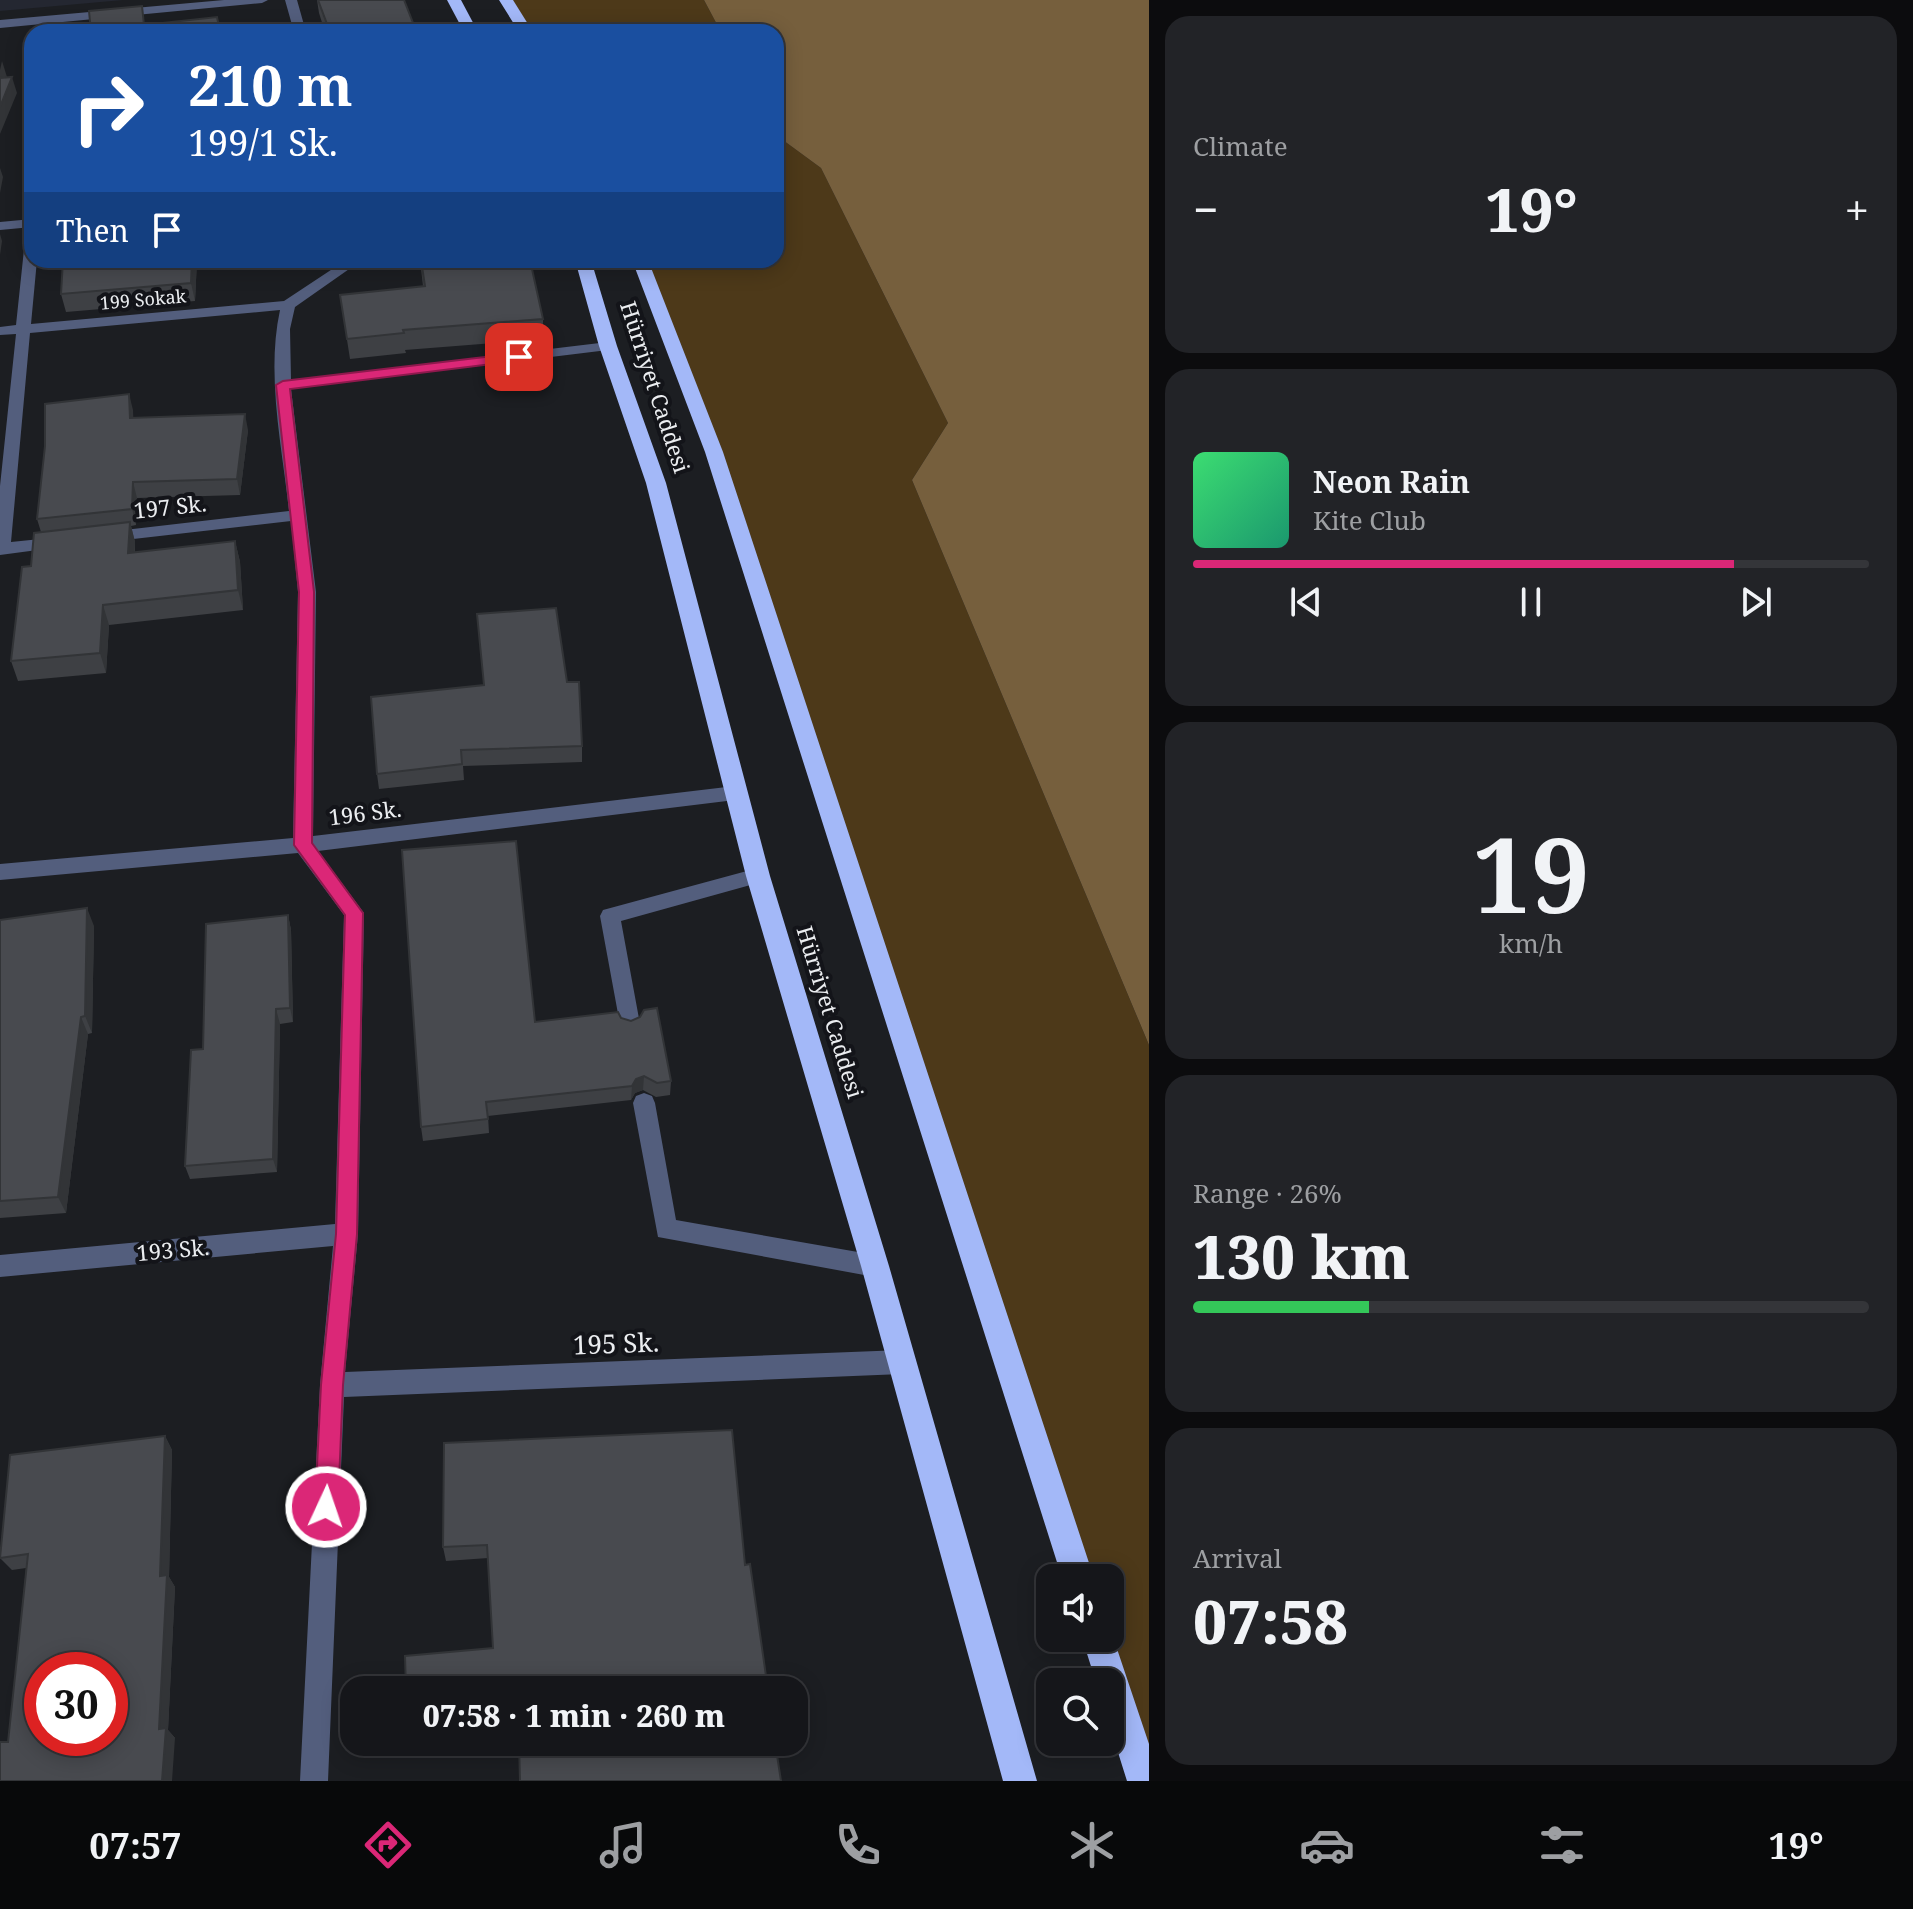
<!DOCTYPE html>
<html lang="en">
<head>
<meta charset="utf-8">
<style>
  body { margin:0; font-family:"Noto Serif",serif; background:#222327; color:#f1f3f6; height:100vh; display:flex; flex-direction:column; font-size:30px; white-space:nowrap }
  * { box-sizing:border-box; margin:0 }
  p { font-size:26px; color:#9d9fa2 }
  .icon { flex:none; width:44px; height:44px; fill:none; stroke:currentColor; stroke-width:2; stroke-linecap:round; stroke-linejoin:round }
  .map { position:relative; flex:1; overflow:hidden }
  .drawer { display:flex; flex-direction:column; gap:16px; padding:16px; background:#0c0c0e; width:764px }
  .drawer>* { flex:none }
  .guide { position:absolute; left:24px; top:24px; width:760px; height:244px; border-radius:24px; box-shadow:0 4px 20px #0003,0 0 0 2px #343539; background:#1a4fa0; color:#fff; overflow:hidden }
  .fabs { position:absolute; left:1036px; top:1564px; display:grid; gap:16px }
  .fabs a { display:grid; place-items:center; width:88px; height:88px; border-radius:16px; background:#15161a; box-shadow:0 4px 20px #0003,0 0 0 2px #343539; font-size:40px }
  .speed { position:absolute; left:24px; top:1652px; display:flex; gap:16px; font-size:40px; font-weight:700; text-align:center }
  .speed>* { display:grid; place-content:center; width:104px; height:104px; border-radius:50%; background:#15161a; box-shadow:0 4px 20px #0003,0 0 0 2px #343539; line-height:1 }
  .speed .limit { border:12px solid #d22; background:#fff; color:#111 }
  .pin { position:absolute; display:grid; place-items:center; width:68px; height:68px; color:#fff; margin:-34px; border-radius:16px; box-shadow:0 4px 12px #0006 }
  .me { position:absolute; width:88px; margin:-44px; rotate:3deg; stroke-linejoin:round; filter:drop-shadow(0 0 6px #0008) }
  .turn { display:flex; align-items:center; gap:28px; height:168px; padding:0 32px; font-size:36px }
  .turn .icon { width:104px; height:104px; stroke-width:2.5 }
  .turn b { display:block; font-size:56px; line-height:68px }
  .then { display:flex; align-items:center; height:76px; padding:0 32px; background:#0003; gap:16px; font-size:30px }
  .big { font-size:60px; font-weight:800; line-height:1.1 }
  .drawer .card { flex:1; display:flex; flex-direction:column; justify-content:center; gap:12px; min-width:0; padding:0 28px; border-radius:24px; background:#222327 }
  .drawer .dial { align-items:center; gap:0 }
  .dial b { font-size:104px; line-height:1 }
  .song { display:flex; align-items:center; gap:24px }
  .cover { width:96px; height:96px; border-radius:12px; background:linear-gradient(135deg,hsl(140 70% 55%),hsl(160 70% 35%)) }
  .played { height:8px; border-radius:4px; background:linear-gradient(90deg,#db2777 80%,#343539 80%) }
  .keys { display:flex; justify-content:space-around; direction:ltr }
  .heat { display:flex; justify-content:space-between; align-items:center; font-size:44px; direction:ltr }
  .charge { height:12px; border-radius:6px; background:linear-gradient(90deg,#34c759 26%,#343539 0) }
  .trip { position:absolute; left:340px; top:1676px; width:468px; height:80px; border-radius:24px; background:#15161a; box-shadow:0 4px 20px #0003,0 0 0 2px #343539; font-weight:800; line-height:80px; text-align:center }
  .dock { display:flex; height:128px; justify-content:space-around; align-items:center; background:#08090a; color:#9d9fa2 }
  .dock .icon { width:56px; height:56px }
  .dock .on { color:#db2777 }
  .dock b { font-size:36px; color:#f1f3f6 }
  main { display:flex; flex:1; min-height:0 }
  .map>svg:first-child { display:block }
  .built { fill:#242731 }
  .green { fill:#4d3919 }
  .water { fill:#765f3d }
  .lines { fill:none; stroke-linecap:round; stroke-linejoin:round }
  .minor { fill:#535e7d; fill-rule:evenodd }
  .highway { fill:#a3b8f8; fill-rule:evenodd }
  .wall { fill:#3e4044 }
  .shaded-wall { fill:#323437 }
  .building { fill:#484a4f; stroke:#323437; stroke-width:2; fill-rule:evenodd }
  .route { fill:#db2777; stroke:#8e194d; stroke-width:2 }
  .labels { text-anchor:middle; stroke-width:8; stroke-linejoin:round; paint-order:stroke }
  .far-street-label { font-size:18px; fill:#ebedf0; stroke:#131419 }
  .street-label { font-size:22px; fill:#ebedf0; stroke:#131419 }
  .near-street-label { font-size:26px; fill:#ebedf0; stroke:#131419 }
</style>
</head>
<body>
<main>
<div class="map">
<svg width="1149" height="1781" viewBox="0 0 1149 1781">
  <rect width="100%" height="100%" fill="#1c1e22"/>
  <path class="built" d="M 0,0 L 123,0 L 0,11 Z"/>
  <path class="green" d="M 506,0 L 704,0 L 721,32 L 526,32 Z
    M 776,135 L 821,168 L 948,423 L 912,480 L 1149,1045 L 1149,1781 L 1110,1638 L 1110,1578 L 1078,1578 L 714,452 L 640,260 L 776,260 Z"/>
  <path class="water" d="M 704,0 L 1149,0 L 1149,1045 L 912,480 L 948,423 L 821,168 L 776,135 L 776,32 L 721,32 Z"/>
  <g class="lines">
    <path class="minor" d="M 224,0 L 268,0 L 262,3 L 0,28 L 0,20 Z
      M 285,0 L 297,0 L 306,32 L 294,32 Z
      M 32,219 L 32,227 L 0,230 L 0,222 Z
      M 32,236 L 32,260 L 37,260 L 31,324 L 284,301 L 346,260 L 362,260 L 295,307 L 290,329 L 291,380 L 608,342 L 615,346 L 608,350 L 291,389 L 316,592 L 313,836 L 735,786 L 745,793 L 735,800 L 318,851 L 364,913 L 358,1234 L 345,1372 L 902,1350 L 911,1354 L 914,1362 L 911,1370 L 902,1374 L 344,1397 L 328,1781 L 300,1781 L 320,1385 L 333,1246 L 0,1277 L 0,1255 L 335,1224 L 344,915 L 298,853 L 0,880 L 0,864 L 293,838 L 298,592 L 291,521 L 107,542 L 99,537 L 107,532 L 289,511 C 282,446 266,375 280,310 L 30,333 L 11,542 L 60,537 L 68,542 L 60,547 L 0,555 L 0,486 L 16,334 L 0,335 L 0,327 L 16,325 L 25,240 Z
      M 758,868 L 765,871 L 768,876 L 765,881 L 621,921 L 640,1024 L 637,1030 L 629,1033 L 621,1030 L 600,916 L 603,910 Z
      M 644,1093 L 652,1096 L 655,1103 L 676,1220 L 875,1255 L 883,1258 L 887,1266 L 883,1274 L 875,1277 L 658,1237 L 633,1103 L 636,1096 Z"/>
    <path class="highway" d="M 447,0 L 461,0 L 478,32 L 464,32 Z
      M 499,0 L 513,0 L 533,32 L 519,32 Z
      M 575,260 L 591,260 L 617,346 L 666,483 L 770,876 L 889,1266 L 1037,1781 L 1003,1781 L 861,1266 L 746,876 L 646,483 L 599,346 Z
      M 632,260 L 648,260 L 723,452 L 1094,1578 L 1062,1578 L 705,452 Z
      M 1110,1628 L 1149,1744 L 1149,1781 L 1127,1781 L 1110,1727 L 1110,1682 L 1096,1682 L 1082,1638 L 1110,1638 Z"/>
  </g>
  <path class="wall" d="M 317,0 L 404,0 L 415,28 L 416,32 L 325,32 L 319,13 Z
    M 197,260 L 195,301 L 66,312 L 61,294 Z
    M 420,260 L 530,260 L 543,319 L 543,339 L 405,350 L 406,353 L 350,359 L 340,295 L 423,286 Z
    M 133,410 L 133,418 L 248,430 L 240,495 L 137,498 L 136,525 L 131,526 L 135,542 L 135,553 L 235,541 L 240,562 L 243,610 L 109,625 L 106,673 L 18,681 L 11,661 L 31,566 L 41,532 L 37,519 Z
    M 567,682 L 582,746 L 582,762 L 463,766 L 464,780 L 379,789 L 377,774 Z
    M 288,915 L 291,930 L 293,1022 L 280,1024 L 277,1172 L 190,1179 L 185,1166 L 203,1049 Z
    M 0,920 L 94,926 L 92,1033 L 88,1034 L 66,1213 L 0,1218 Z
    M 621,1018 L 671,1081 L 670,1095 L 656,1097 L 643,1090 L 635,1093 L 631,1100 L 488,1116 L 489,1133 L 423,1141 L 421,1127 L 535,1022 Z
    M 165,1436 L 172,1450 L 169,1577 L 175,1587 L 168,1730 L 175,1738 L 8,1742 L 26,1568 L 12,1570 L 0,1558 Z
    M 444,1443 L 745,1565 L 493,1648 L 488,1558 L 446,1561 L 443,1547 Z
    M 407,1742 L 775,1742 L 519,1746 L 411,1758 L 407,1748 Z"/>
  <path class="shaded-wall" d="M 415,28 L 416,32 L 398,32 L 397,30 Z
    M 2,61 L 7,77 L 0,87 L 0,70 Z
    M 12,77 L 17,93 L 0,134 L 0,107 Z
    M 0,168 L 3,177 L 0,193 Z
    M 0,234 L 2,241 L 0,255 Z
    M 192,260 L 197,260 L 195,301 L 191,283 Z
    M 129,394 L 133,410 L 134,434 L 130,418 Z
    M 245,414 L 248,430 L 240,495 L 237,479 Z
    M 133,482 L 137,498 L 136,525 L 132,509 Z
    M 130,522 L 135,542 L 134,574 L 128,553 Z
    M 235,541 L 240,562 L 243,610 L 238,590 Z
    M 103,605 L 109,625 L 106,673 L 100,653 Z
    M 87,908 L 94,926 L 92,1033 L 85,1016 Z
    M 288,915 L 291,930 L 293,1022 L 290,1008 Z
    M 276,1009 L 280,1024 L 277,1172 L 273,1159 Z
    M 81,1017 L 88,1034 L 66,1213 L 58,1197 Z
    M 644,1076 L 643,1090 L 635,1093 L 631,1100 L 632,1086 L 636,1079 Z
    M 165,1436 L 172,1450 L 169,1577 L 175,1587 L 168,1730 L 175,1738 L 172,1781 L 162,1781 L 159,1729 L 160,1576 Z"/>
  <path class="building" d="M 318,0 L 404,0 L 415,28 L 397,30 L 398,32 L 330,32 Z
    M 142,6 L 144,25 L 217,17 L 220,32 L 91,32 L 89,11 Z
    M 12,77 L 0,107 L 0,78 Z
    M 63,260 L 192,260 L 191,283 L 61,294 Z
    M 421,260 L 530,260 L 543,319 L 403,330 L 404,333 L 347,339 L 340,295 L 425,286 Z
    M 129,394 L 130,418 L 245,414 L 237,479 L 133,482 L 132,509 L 37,519 L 45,446 L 45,404 Z
    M 130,522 L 128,553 L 235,541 L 238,590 L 103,605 L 100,653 L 11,661 L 22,567 L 31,566 L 34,533 Z
    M 556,608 L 567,682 L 579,682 L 582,746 L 461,750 L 462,764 L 377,774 L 371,697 L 484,685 L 477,614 Z
    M 516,841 L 535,1022 L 618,1012 L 621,1018 L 631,1021 L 640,1017 L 644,1010 L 657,1008 L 671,1081 L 657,1083 L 644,1076 L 636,1079 L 632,1086 L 486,1102 L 488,1119 L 421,1127 L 402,850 Z
    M 87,908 L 85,1016 L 81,1017 L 58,1197 L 0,1201 L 0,920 Z
    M 288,915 L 290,1008 L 276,1009 L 273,1159 L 185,1166 L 191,1050 L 203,1049 L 206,924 Z
    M 732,1430 L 745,1565 L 750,1564 L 768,1690 L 406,1690 L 405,1656 L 493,1648 L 487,1545 L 443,1547 L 444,1443 Z
    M 165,1436 L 160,1576 L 167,1575 L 159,1729 L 166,1728 L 162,1781 L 0,1781 L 0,1742 L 8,1742 L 28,1554 L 0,1558 L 10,1455 ZM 42,1670 L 110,1670 L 110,1738 L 42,1738 Z
    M 407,1742 L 461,1742 L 407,1748 Z
    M 519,1742 L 775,1742 L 781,1781 L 520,1781 Z"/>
  <path class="route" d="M 519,353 L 524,354 L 524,360 L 290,389 L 314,592 L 312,843 L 363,913 L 357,1234 L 343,1385 L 338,1507 L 335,1515 L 326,1519 L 318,1515 L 315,1507 L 321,1385 L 336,1234 L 345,915 L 294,845 L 299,592 L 276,385 L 283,381 Z"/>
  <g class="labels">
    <g class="far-street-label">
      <text transform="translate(143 300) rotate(-5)" y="6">199 Sokak</text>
    </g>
    <g class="street-label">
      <text transform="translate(655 387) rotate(72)" y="8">Hürriyet Caddesi</text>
      <text transform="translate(170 507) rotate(-6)" y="8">197 Sk.</text>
      <text transform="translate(365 813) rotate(-7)" y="8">196 Sk.</text>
      <text transform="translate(830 1012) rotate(73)" y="8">Hürriyet Caddesi</text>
      <text transform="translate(173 1250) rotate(-5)" y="8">193 Sk.</text>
    </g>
    <g class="near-street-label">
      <text transform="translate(616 1344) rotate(-2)" y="9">195 Sk.</text>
    </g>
  </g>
</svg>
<div class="fabs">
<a><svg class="icon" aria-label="sound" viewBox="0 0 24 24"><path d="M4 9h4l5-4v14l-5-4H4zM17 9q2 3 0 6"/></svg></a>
<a><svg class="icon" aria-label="search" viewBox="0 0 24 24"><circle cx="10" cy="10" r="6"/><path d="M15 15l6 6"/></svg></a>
</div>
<div class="speed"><div class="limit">30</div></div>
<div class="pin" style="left:519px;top:357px;background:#d93025"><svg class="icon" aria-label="arrive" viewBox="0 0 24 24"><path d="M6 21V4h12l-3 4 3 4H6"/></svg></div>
<svg class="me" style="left:326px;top:1507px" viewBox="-20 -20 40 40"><circle r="17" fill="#db2777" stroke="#fff" stroke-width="3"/><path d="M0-11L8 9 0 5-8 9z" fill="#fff"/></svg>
<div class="trip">07:58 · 1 min · 260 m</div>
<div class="guide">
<div class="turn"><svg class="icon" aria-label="right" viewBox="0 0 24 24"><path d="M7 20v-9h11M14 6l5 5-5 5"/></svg><div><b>210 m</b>199/1 Sk.</div></div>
<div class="then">Then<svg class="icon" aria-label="arrive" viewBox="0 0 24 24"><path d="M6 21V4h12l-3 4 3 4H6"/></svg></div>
</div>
</div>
<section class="drawer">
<div class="card"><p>Climate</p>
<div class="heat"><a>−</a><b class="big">19°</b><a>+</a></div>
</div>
<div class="card">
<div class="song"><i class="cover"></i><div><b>Neon Rain</b><p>Kite Club</p></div></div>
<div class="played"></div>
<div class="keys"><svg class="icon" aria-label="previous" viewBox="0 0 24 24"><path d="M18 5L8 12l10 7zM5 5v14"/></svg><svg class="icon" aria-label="pause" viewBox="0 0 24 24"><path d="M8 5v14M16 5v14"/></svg><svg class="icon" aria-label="next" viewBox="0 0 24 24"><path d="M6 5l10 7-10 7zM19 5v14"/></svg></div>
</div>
<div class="card dial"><b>19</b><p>km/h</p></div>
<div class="card"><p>Range · 26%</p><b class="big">130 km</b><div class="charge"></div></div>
<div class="card"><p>Arrival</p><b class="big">07:58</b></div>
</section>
</main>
<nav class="dock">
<b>07:57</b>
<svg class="icon on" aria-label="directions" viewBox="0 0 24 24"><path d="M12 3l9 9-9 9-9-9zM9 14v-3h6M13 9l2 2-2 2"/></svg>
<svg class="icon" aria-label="music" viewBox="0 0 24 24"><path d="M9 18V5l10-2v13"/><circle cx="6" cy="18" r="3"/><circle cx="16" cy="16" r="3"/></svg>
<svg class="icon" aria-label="phone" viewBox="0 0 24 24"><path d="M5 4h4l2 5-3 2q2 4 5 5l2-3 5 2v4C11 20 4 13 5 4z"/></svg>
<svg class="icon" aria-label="climate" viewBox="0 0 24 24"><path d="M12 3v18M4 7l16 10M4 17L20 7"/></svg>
<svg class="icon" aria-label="car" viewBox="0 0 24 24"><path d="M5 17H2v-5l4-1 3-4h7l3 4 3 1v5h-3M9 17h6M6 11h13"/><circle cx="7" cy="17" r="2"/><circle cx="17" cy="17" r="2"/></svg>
<svg class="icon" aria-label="filters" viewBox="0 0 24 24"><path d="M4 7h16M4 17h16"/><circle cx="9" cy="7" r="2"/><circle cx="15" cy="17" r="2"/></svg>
<b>19°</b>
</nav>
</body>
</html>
